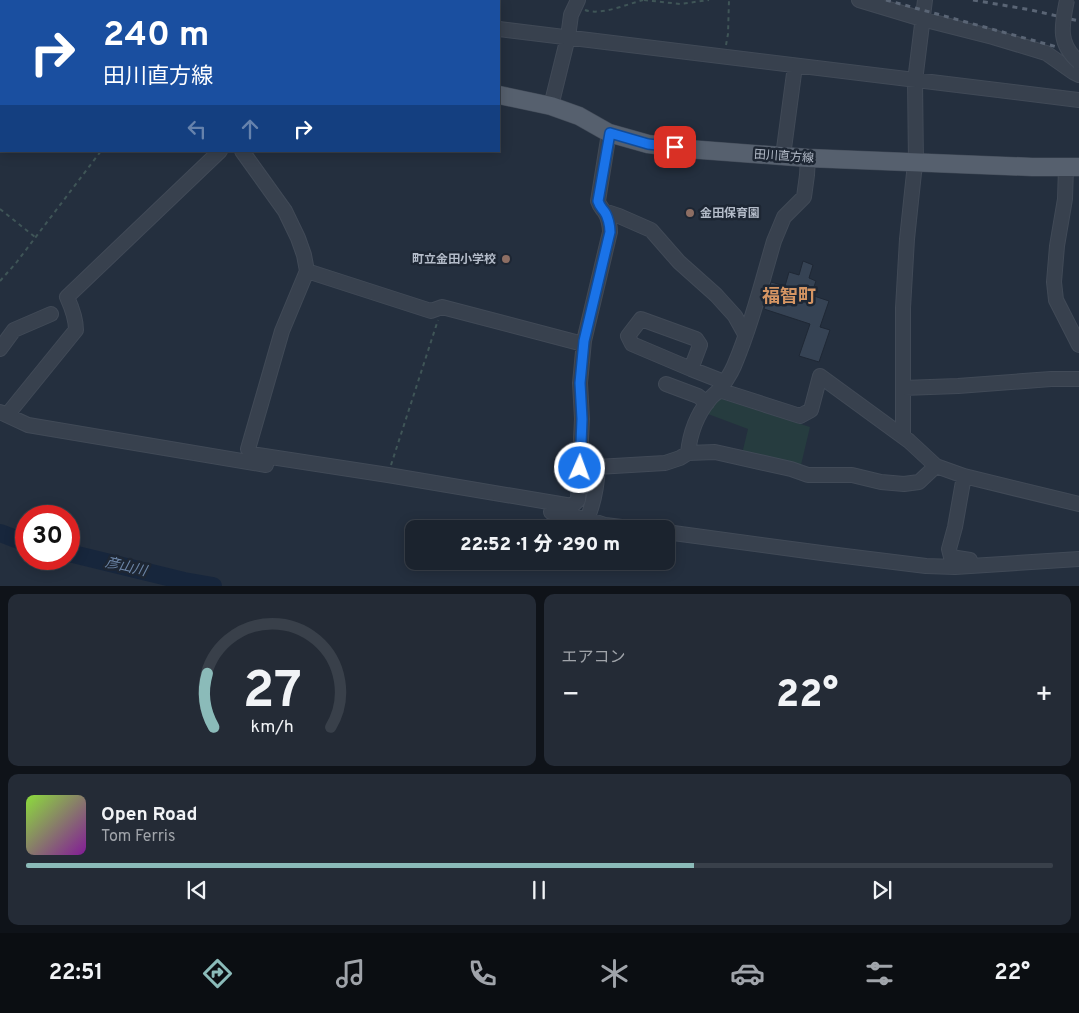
<!DOCTYPE html>
<html lang="ja">
<head>
<meta charset="utf-8">
<style>
  body { margin:0; font-family:Overpass,"Noto Sans JP",sans-serif; background:#242b36; color:#f1f3f6; height:100vh; display:flex; flex-direction:column; font-size:19px; white-space:nowrap }
  * { box-sizing:border-box; margin:0 }
  p { font-size:16px; color:#a0a4aa }
  .icon { flex:none; width:28px; height:28px; fill:none; stroke:currentColor; stroke-width:2; stroke-linecap:round; stroke-linejoin:round }
  .map { position:relative; height:586px; overflow:hidden }
  .side { display:flex; flex-direction:column; gap:8px; padding:8px; background:#0f1319; flex:1 }
  .side>* { flex:none }
  .hud { position:absolute; left:0px; top:0px; width:500px; height:152px; box-shadow:0 2px 12px #0003,0 0 0 1px #39404a; background:#1a4fa0; color:#fff; overflow:hidden }
  .speed { position:absolute; left:15px; top:505px; display:flex; gap:10px; font-size:25px; font-weight:700; text-align:center }
  .speed>* { display:grid; place-content:center; width:65px; height:65px; border-radius:50%; background:#1b232e; box-shadow:0 2px 12px #0003,0 0 0 1px #39404a; line-height:1 }
  .speed .limit { border:8px solid #d22; background:#fff; color:#111 }
  .pin { position:absolute; display:grid; place-items:center; width:42px; height:42px; color:#fff; margin:-21px; border-radius:10px; box-shadow:0 2px 8px #0006 }
  .me { position:absolute; width:55px; margin:-28px; rotate:2deg; stroke-linejoin:round; filter:drop-shadow(0 0 4px #0008) }
  .turn { display:flex; align-items:center; gap:18px; height:105px; padding:0 20px; font-size:22px }
  .turn .icon { width:65px; height:65px; stroke-width:2.5 }
  .turn b { display:block; font-size:35px; line-height:42px }
  .lanes { display:flex; align-items:center; height:48px; padding:0 20px; background:#0003; justify-content:center; gap:25px; direction:ltr }
  .lanes .off { opacity:.35 }
  .big { font-size:38px; font-weight:800; line-height:1.1 }
  .side .widget { flex:1; display:flex; flex-direction:column; justify-content:center; gap:8px; min-width:0; padding:0 18px; border-radius:10px; background:#242b36 }
  .side .dial { align-items:center; gap:0 }
  .dial svg { height:130px; overflow:visible; fill:none; stroke:#39404a; stroke-width:7; stroke-linecap:round; text-anchor:middle }
  .dial text { fill:#f1f3f6; stroke:none }
  .song { display:flex; align-items:center; gap:15px }
  .cover { width:60px; height:60px; border-radius:8px; background:linear-gradient(135deg,hsl(90 70% 55%),hsl(290 70% 35%)) }
  .played { height:5px; border-radius:2px; background:linear-gradient(90deg,#8bbbb9 65%,#39404a 65%) }
  .keys { display:flex; justify-content:space-around; direction:ltr }
  .heat { display:flex; justify-content:space-between; align-items:center; font-size:28px; direction:ltr }
  .side .tiles { flex:1; display:grid; gap:8px; grid-template-columns:1fr 1fr }
  .widget:last-child { grid-column:span 2 }
  .trip { position:absolute; left:405px; top:520px; width:270px; height:50px; border-radius:10px; background:#1b232e; box-shadow:0 2px 12px #0003,0 0 0 1px #39404a; font-weight:800; line-height:50px; text-align:center }
  .menu { display:flex; height:80px; justify-content:space-around; align-items:center; background:#0b0e12; color:#a0a4aa }
  .menu .icon { width:35px; height:35px }
  .menu .selected { color:#8bbbb9 }
  .menu b { font-size:22px; color:#f1f3f6 }
  .map>svg:first-child { display:block }
  .green { fill:#263c3f }
  .lines { fill:none; stroke-linecap:round; stroke-linejoin:round }
  .river { stroke:#17263c; stroke-width:18 }
  .building { fill:#364354; stroke:#1f2835 }
  .minor-casing { stroke:#414a57; stroke-width:16 }
  .major-casing { stroke:#414a57; stroke-width:19 }
  .path { stroke:#3f5557; stroke-width:2; stroke-dasharray:4 4; stroke-linecap:butt }
  .minor { stroke:#38414e; stroke-width:14 }
  .major { stroke:#56606e; stroke-width:18 }
  .rail { stroke:#5a6575; stroke-width:3; stroke-dasharray:5 5; stroke-linecap:butt }
  .minor-bridge-casing { stroke:#414a57; stroke-width:16; stroke-linecap:butt }
  .minor-bridge { stroke:#38414e; stroke-width:14 }
  .route-casing { stroke:#114b97; stroke-width:12 }
  .route { stroke:#1a73e8; stroke-width:9 }
  .education-dot { fill:#8d6e63; stroke:#1d2633; stroke-width:2 }
  .labels { text-anchor:middle; stroke-width:5; stroke-linejoin:round; paint-order:stroke }
  .street-label { font-size:12px; fill:#b4bcc9; stroke:#1d2633 }
  .poi-label { font-size:12px; font-weight:bold; fill:#b4bcc9; stroke:#1d2633; text-anchor:start }
  .water-label { font-size:14px; font-style:italic; fill:#6d86a8; stroke:#1d2633 }
  .district-label { font-size:18px; font-weight:bold; fill:#d59563; stroke:#1d2633 }
</style>
</head>
<body>
<div class="map">
<svg width="1079" height="586" viewBox="0 0 1079 586">
  <rect width="100%" height="100%" fill="#242f3e"/>
  <path class="green" d="M 719,398 L 810,427 L 800,469 L 742,454 L 748,429 L 708,414 Z"/>
  <g class="lines">
    <path class="river" d="M 0,533 L 16,539 L 26,542
      M 69,553 L 184,581 L 213,586"/>
  </g>
  <path class="building" d="M 803,261 L 813,265 L 809,278 L 816,281 L 811,295 L 829,301 L 820,327 L 830,330 L 819,362 L 799,356 L 810,324 L 764,309 L 771,282 L 785,286 L 789,272 L 799,275 Z"/>
  <g class="lines">
    <g class="minor-casing">
      <path id="minor" d="M 859,0 L 922,19 L 993,37 L 1046,53 L 1073,72 L 1079,75
        M 72,1 L 72,0
        M 176,1 L 176,0
        M 365,1 L 367,0
        M 499,29 L 1079,100
        M 0,65 L 1,65
        M 551,106 L 568,37 L 571,15 L 578,0
        M 242,151 L 285,211 L 298,238 L 304,255 L 307,271 L 282,331 L 248,449 L 252,454 L 388,475 L 572,506 L 578,500 L 582,419 L 580,383 L 584,341 L 610,232 C 610,226 608,216 604,211 C 601,207 600,207 598,201 L 609,133
        M 783,156 L 795,66
        M 1066,167 L 1065,199 L 1057,246 L 1054,282 L 1056,300 L 1079,345
        M 604,211 L 619,216 L 651,230 L 679,262 L 716,295 L 735,316 L 745,334
        M 307,271 L 431,311 L 442,307 L 583,344
        M 0,349 L 14,330 L 51,314
        M 691,369 L 700,345 L 696,339 L 641,319 L 628,336 L 632,344 L 691,369 L 724,382
        M 666,384 L 698,396 L 707,403
        M 903,388 L 958,386 L 1051,379 L 1079,379
        M 719,390 L 800,416 L 811,410 L 820,376 L 909,441 L 936,466 L 964,476 L 1079,504
        M 0,412 L 28,425 L 266,465
        M 7,415 L 76,330 C 76,318 72,308 67,297 L 220,151
        M 903,436 L 903,308 L 907,239 L 914,173 L 916,163 L 915,81 L 925,0
        M 688,453 C 690,433 696,416 709,400 C 711,397 714,395 717,392 C 723,386 731,373 734,366 C 751,326 762,282 774,241 L 784,217 L 804,197 L 807,175 L 808,158
        M 580,468 L 665,463 L 680,458 L 688,453 L 715,452 L 791,469 L 808,475 L 852,475 L 881,482 L 904,484 L 919,482 L 936,466
        M 964,476 L 955,527 L 949,549 L 951,557 L 970,560
        M 551,512 L 587,519 L 605,525 L 638,529
        M 587,519 C 594,503 597,485 598,467
        M 666,532 L 829,554 L 926,566 L 955,567 L 1079,559"/>
    </g>
    <g class="major-casing">
      <path id="major" d="M 338,0 L 338,1
        M 114,1 L 119,0
        M 0,24 L 1,24
        M 499,95 L 551,106 L 579,116 L 609,133 L 648,144 L 688,149 L 808,158 L 1032,167 L 1079,167"/>
    </g>
    <path class="path" d="M 644,0 L 680,4 L 709,0
      M 585,10 C 600,16 628,4 643,0
      M 726,45 L 728,34 L 729,0
      M 0,209 L 35,237
      M 0,281 L 16,263 L 101,151
      M 391,465 L 438,320"/>
    <use href="#minor" class="minor"/>
    <use href="#major" class="major"/>
    <path class="rail" d="M 886,0 L 1079,53
      M 973,0 L 1031,10 L 1079,21"/>
    <g class="minor-bridge-casing">
      <path id="minor-bridge" d="M 1067,0 C 1062,25 1057,43 1079,62"/>
    </g>
    <use href="#minor-bridge" class="minor-bridge"/>
  </g>
  <g class="lines">
    <g class="route-casing">
      <path id="route" d="M 580,468 L 582,419 L 580,383 L 584,341 L 610,232 C 610,226 608,216 604,211 C 601,207 600,207 598,201 L 610,133 L 648,144 L 675,147"/>
    </g>
    <use href="#route" class="route"/>
  </g>
  <g class="education-dot">
    <circle cx="690" cy="213" r="5"/>
    <circle cx="506" cy="259" r="5"/>
  </g>
  <g class="labels">
    <g class="street-label">
      <text transform="translate(784 156) rotate(4)" y="4">田川直方線</text>
    </g>
    <g class="poi-label">
      <text x="700" y="217">金田保育園</text>
      <text x="496" y="263" text-anchor="end">町立金田小学校</text>
    </g>
    <g class="water-label">
      <text transform="translate(126 566) rotate(13)" y="5">彦山川</text>
    </g>
    <g class="district-label">
      <text x="789" y="302">福智町</text>
    </g>
  </g>
</svg>
<div class="speed"><div class="limit">30</div></div>
<div class="pin" style="left:675px;top:147px;background:#d93025"><svg class="icon" aria-label="arrive" viewBox="0 0 24 24"><path d="M6 21V4h12l-3 4 3 4H6"/></svg></div>
<svg class="me" style="left:580px;top:468px" viewBox="-20 -20 40 40"><circle r="17" fill="#1a73e8" stroke="#fff" stroke-width="3"/><path d="M0-11L8 9 0 5-8 9z" fill="#fff"/></svg>
<div class="trip">22:52 · 1 分 · 290 m</div>
<div class="hud">
<div class="turn"><svg class="icon" aria-label="right" viewBox="0 0 24 24"><path d="M7 20v-9h11M14 6l5 5-5 5"/></svg><div><b>240 m</b>田川直方線</div></div>
<div class="lanes"><svg class="icon off" aria-label="left" viewBox="0 0 24 24"><path d="M17 20v-9H6M10 6l-5 5 5 5"/></svg><svg class="icon off" aria-label="ahead" viewBox="0 0 24 24"><path d="M12 20V5M6 11l6-6 6 6"/></svg><svg class="icon" aria-label="right" viewBox="0 0 24 24"><path d="M7 20v-9h11M14 6l5 5-5 5"/></svg></div>
</div>
</div>
<section class="side">
<div class="tiles">
<div class="widget dial"><svg viewBox="0 0 100 80">
<path d="M14 69A42 42 0 1 1 86 69"/>
<path d="M14 69A42 42 0 0 1 10 36" stroke="#8bbbb9"/>
<text x="50" y="56" font-size="32" font-weight="700">27</text>
<text x="50" y="72" font-size="11">km/h</text>
</svg></div>
<div class="widget"><p>エアコン</p>
<div class="heat"><a>−</a><b class="big">22°</b><a>+</a></div>
</div>
<div class="widget">
<div class="song"><i class="cover"></i><div><b>Open Road</b><p>Tom Ferris</p></div></div>
<div class="played"></div>
<div class="keys"><svg class="icon" aria-label="previous" viewBox="0 0 24 24"><path d="M18 5L8 12l10 7zM5 5v14"/></svg><svg class="icon" aria-label="pause" viewBox="0 0 24 24"><path d="M8 5v14M16 5v14"/></svg><svg class="icon" aria-label="next" viewBox="0 0 24 24"><path d="M6 5l10 7-10 7zM19 5v14"/></svg></div>
</div>
</div>
</section>
<nav class="menu">
<b>22:51</b>
<svg class="icon selected" aria-label="directions" viewBox="0 0 24 24"><path d="M12 3l9 9-9 9-9-9zM9 14v-3h6M13 9l2 2-2 2"/></svg>
<svg class="icon" aria-label="music" viewBox="0 0 24 24"><path d="M9 18V5l10-2v13"/><circle cx="6" cy="18" r="3"/><circle cx="16" cy="16" r="3"/></svg>
<svg class="icon" aria-label="phone" viewBox="0 0 24 24"><path d="M5 4h4l2 5-3 2q2 4 5 5l2-3 5 2v4C11 20 4 13 5 4z"/></svg>
<svg class="icon" aria-label="climate" viewBox="0 0 24 24"><path d="M12 3v18M4 7l16 10M4 17L20 7"/></svg>
<svg class="icon" aria-label="car" viewBox="0 0 24 24"><path d="M5 17H2v-5l4-1 3-4h7l3 4 3 1v5h-3M9 17h6M6 11h13"/><circle cx="7" cy="17" r="2"/><circle cx="17" cy="17" r="2"/></svg>
<svg class="icon" aria-label="filters" viewBox="0 0 24 24"><path d="M4 7h16M4 17h16"/><circle cx="9" cy="7" r="2"/><circle cx="15" cy="17" r="2"/></svg>
<b>22°</b>
</nav>
</body>
</html>
